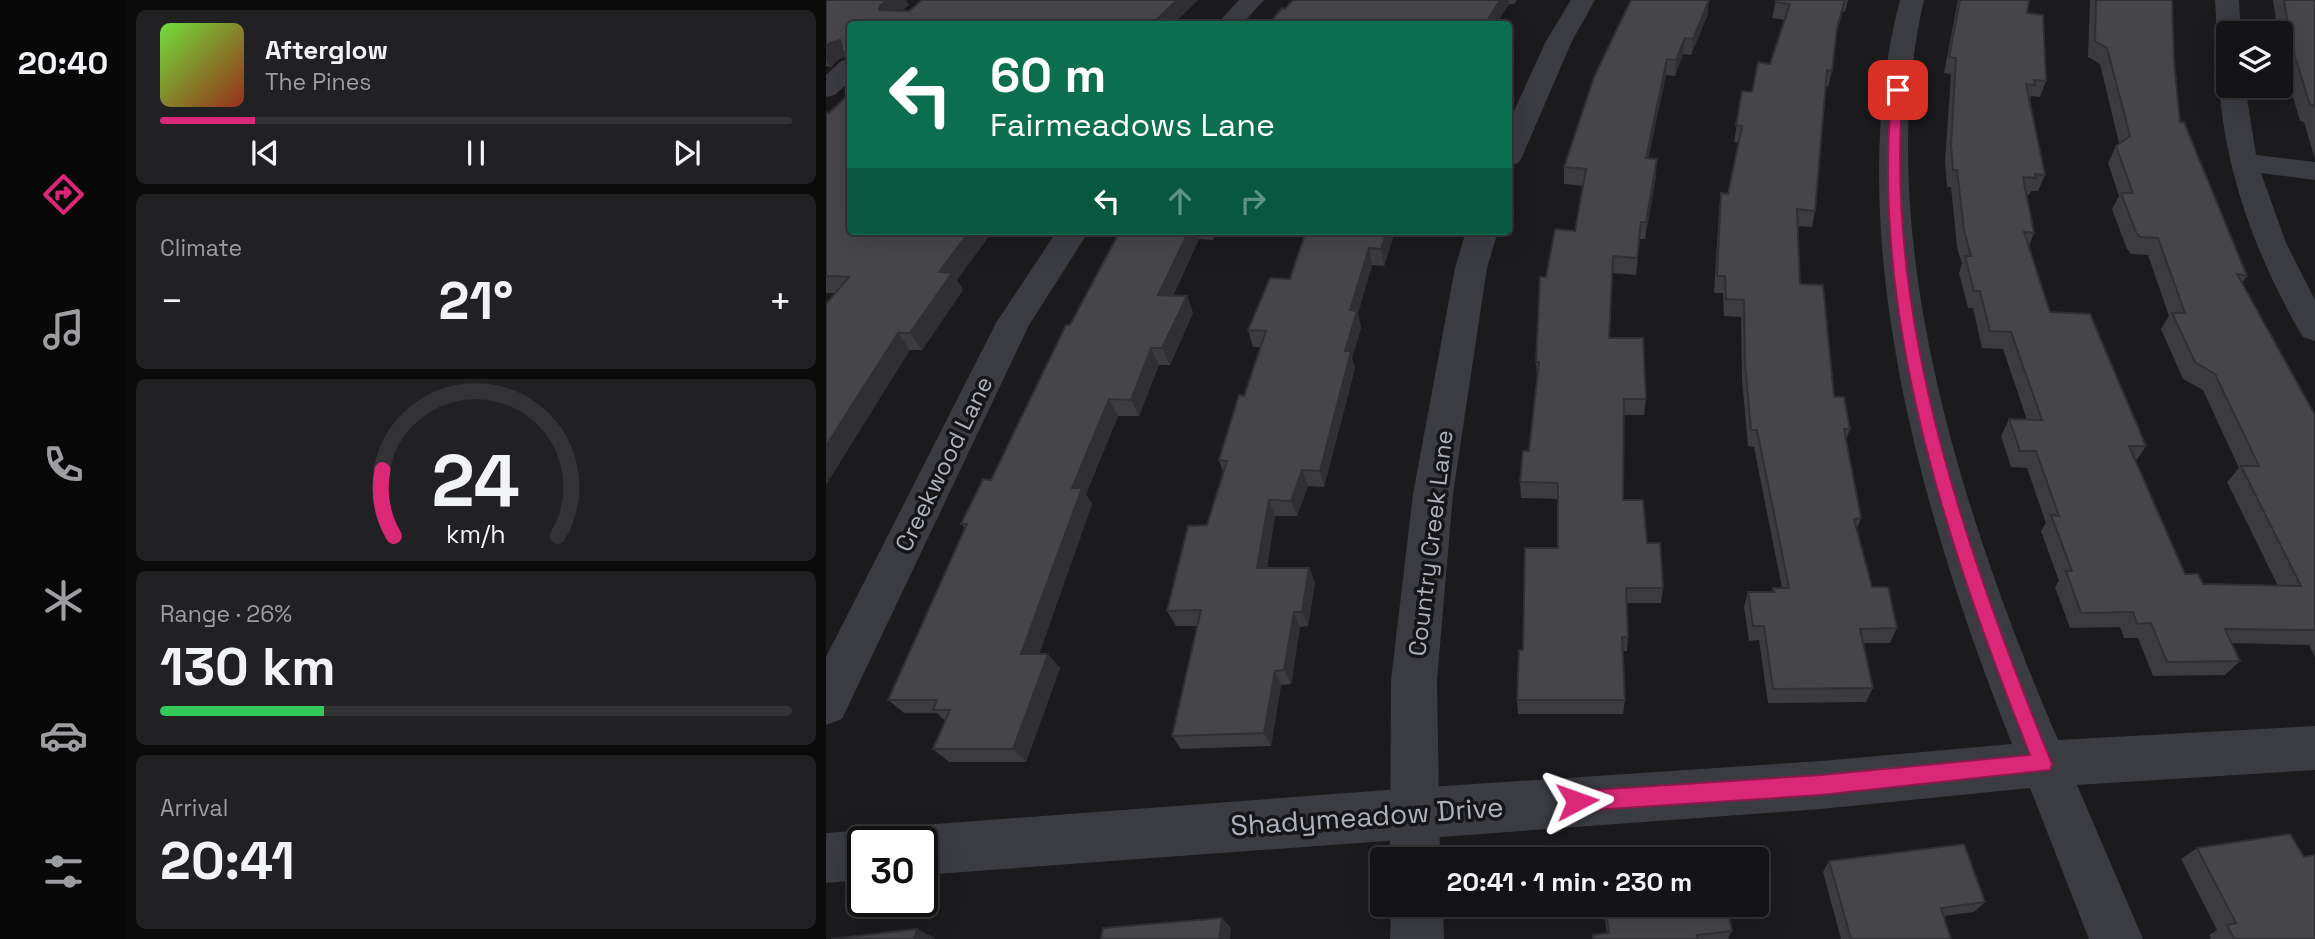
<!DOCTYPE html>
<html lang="en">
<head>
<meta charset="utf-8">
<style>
  body { margin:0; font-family:"Space Grotesk",sans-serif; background:#212123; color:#f1f3f6; height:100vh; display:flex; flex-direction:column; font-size:26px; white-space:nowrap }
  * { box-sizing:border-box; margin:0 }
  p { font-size:23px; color:#9d9ea1 }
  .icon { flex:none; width:38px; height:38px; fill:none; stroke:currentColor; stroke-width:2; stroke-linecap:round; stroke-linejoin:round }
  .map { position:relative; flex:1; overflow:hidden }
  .details { display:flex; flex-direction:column; gap:10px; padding:10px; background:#0b0b0c; width:700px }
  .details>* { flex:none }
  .banner { position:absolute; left:21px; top:21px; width:665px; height:214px; border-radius:7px; box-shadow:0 7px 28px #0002,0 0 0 2px #333335; background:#0b6e4f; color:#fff; overflow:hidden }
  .buttons { position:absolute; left:1390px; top:21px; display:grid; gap:14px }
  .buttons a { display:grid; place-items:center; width:77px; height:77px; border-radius:7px; background:#141416; box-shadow:0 7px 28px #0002,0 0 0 2px #333335; font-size:35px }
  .speed { position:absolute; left:21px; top:826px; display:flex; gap:14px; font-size:35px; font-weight:700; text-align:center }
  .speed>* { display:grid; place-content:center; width:91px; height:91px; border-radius:50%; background:#141416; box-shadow:0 7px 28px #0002,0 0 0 2px #333335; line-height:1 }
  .speed .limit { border:4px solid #111; border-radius:10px; background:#fff; color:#111 }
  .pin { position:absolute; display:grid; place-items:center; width:60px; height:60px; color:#fff; margin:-30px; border-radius:14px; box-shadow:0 4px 10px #0006 }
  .me { position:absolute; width:77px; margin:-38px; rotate:86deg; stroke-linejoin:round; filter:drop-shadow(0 0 5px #0008) }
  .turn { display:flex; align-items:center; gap:24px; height:147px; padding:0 28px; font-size:32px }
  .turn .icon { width:91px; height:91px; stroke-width:2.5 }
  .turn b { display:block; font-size:49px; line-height:60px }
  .lanes { display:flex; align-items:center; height:66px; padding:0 28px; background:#0003; justify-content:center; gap:35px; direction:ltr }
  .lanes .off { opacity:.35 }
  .big { font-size:52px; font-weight:700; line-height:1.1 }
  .details .widget { flex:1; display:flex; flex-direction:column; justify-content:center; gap:10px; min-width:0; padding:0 24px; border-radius:10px; background:#212123 }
  .details .dial { align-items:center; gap:0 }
  .dial svg { height:182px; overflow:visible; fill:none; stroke:#333335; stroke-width:7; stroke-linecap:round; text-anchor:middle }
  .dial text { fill:#f1f3f6; stroke:none }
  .song { display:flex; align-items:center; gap:21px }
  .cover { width:84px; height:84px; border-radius:10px; background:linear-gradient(135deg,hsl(100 70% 55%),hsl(10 70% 35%)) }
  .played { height:7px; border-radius:4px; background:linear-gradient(90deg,#db2777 15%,#333335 15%) }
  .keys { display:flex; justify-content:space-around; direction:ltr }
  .heat { display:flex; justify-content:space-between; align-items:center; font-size:38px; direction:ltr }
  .charge { height:10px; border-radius:5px; background:linear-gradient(90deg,#34c759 26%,#333335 0) }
  .trip { position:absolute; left:544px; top:847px; width:399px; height:70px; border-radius:7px; background:#141416; box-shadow:0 7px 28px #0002,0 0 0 2px #333335; font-weight:700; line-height:70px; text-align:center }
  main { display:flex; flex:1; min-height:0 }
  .dock { display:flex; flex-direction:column; width:126px; justify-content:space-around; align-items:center; background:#080809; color:#9d9ea1 }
  .dock .icon { width:49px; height:49px }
  .dock .selected { color:#db2777 }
  .dock b { font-size:32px; color:#f1f3f6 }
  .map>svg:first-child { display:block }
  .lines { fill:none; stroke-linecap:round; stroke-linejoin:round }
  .minor { fill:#3b3c42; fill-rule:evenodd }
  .tertiary { fill:#3b3c42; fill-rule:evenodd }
  .wall { fill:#3b3b40 }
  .shaded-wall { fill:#303034 }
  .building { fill:#45454a; stroke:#303034; stroke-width:2 }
  .route { fill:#db2777; stroke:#8e194d; stroke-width:2 }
  .labels { text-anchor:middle; stroke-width:7; stroke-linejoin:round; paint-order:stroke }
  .street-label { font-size:24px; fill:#adb1bc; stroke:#161518 }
  .near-street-label { font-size:28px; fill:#adb1bc; stroke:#161518 }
</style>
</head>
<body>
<main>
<nav class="dock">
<b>20:40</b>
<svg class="icon selected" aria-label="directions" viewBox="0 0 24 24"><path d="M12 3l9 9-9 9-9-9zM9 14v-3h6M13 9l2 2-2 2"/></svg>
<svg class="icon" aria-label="music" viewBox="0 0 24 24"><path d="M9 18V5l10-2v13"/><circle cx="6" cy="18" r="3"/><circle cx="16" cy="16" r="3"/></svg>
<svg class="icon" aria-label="phone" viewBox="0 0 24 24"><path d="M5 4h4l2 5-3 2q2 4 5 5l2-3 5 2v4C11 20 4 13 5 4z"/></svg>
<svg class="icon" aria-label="climate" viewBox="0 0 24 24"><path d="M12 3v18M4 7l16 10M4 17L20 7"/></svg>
<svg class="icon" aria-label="car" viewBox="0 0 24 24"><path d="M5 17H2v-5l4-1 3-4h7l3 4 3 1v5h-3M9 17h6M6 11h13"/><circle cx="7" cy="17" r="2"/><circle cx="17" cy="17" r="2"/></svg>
<svg class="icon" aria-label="filters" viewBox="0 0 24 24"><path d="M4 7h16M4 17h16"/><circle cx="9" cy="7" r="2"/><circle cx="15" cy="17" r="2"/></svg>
</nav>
<section class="details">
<div class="widget">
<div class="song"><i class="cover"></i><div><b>Afterglow</b><p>The Pines</p></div></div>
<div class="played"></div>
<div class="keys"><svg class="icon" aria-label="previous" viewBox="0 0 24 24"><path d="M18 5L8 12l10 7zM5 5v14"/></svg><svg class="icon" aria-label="pause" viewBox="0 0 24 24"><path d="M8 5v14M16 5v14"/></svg><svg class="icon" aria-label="next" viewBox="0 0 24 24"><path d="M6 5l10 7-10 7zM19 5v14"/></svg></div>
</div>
<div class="widget"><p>Climate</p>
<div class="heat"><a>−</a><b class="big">21°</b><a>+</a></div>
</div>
<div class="widget dial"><svg viewBox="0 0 100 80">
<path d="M14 69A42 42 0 1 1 86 69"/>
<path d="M14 69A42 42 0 0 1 9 40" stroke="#db2777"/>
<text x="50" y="56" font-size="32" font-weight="700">24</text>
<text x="50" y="72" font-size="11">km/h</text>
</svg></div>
<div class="widget"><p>Range · 26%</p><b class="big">130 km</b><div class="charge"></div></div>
<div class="widget"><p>Arrival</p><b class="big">20:41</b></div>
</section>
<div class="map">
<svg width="1489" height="939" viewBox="0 0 1489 939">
  <rect width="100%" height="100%" fill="#1b1a1d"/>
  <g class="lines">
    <path class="minor" d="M 413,0 L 438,0 L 416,24 L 391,24 Z
      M 1074,0 L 1098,0 C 1043,234 1140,526 1232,740 L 1489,726 L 1489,770 L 1251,785 L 1317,939 L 1263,939 L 1204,788 L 995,809 L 96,875 L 96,842 L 74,842 L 78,832 L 96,825 L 588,788 L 995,761 L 1186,744 C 1099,525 1012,234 1074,0 Z
      M 1389,0 L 1413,0 L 1415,33 L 1402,33 L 1402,40 L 1394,38 L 1391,33 Z
      M 24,59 L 24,81 L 9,95 L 0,97 L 0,75 L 15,61 Z
      M 1402,79 L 1402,86 L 1419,86 L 1430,155 L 1489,162 L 1489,180 L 1435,173 L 1460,243 L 1489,300 L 1489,341 L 1477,337 L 1472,329 C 1429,252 1400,174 1393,86 Z
      M 231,231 L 263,231 L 203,325 L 16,719 L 0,725 L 0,657 L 170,323 Z
      M 37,830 L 55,837 L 57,842 L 37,842 L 37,880 L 0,883 L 0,833 Z"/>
    <path class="tertiary" d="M 745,0 L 769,0 L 746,41 L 696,157 L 692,163 L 682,166 L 682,124 L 720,41 Z
      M 640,231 L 672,231 L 661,268 L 627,494 L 611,680 L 614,859 L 564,859 L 565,680 L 587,494 L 629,268 Z
      M 565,905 L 617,905 L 618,939 L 564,939 Z"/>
  </g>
  <path class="wall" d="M 0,0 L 80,0 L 83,5 L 76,10 L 83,11 L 96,0 L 372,0 L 347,24 L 24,24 L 24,65 L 20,57 L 13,59 L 5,67 L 0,66 Z
    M 467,0 L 691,0 L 688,4 L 683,4 L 670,24 L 443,24 L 459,9 Z
    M 805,0 L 882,14 L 865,55 L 857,54 L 849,76 L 840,75 L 822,158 L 830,176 L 819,239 L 814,239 L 810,275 L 787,273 L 783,338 L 820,399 L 818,415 L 798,415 L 797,500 L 821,543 L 837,588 L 835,603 L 801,603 L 802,637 L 801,651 L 797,651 L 799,700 L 797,714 L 692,714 L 691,700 L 697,650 L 732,548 L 732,499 L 695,498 L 694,482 L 703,451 L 711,378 L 710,362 L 720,277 L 749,231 L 757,186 L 738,184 L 738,167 Z
    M 950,0 L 1022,0 L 1019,12 L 1017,11 L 1010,35 L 1006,71 L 1002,87 L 1000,87 L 989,211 L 986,227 L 971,226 L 974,284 L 1008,397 L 1024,429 L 1020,440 L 1035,518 L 1031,529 L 1046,587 L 1071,628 L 1064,643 L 1037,643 L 1047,688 L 1040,702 L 942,703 L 933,640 L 923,641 L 918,607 L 922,592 L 945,592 L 947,588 L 956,588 L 928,447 L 922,446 L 916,380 L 915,317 L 898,316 L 897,293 L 888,293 L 893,210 L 895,193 L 902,194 L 913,142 L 908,142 L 916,91 L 926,92 L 944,64 L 959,20 L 946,18 Z
    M 1132,0 L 1203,0 L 1201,13 L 1220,81 L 1214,97 L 1205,96 L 1204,99 L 1219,175 L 1212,191 L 1205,191 L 1203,195 L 1201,195 L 1208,233 L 1203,246 L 1224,312 L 1320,446 L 1310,461 L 1359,574 L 1377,584 L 1452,586 L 1401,482 L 1413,468 L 1377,390 L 1357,379 L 1335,329 L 1343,316 L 1322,255 L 1305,254 L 1301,249 L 1286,209 L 1293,196 L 1282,163 L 1290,146 L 1293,143 L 1274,64 L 1262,57 L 1264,0 L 1346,0 L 1348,61 L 1354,122 L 1421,276 L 1416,283 L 1489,415 L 1489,657 L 1483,645 L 1406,643 L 1414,661 L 1399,675 L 1327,676 L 1312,638 L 1298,638 L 1294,627 L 1244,628 L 1229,587 L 1233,581 L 1215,531 L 1220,523 L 1201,468 L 1185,467 L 1175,436 L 1183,419 L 1201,420 L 1177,349 L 1156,348 L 1147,308 L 1142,308 L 1133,273 L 1136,264 L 1131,247 L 1125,187 L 1121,187 L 1119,161 L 1125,74 L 1118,73 Z
    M 1447,0 L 1489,0 L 1489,159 L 1478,122 L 1474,121 L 1456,60 L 1454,50 L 1454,33 L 1452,33 Z
    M 0,112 L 3,113 L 131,280 L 137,290 L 96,350 L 84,350 L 9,293 L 0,293 Z
    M 294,231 L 392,231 L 387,240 L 373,239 L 347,296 L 361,296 L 367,313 L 344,365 L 333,365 L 313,416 L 292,416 L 260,494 L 266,504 L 213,654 L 234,668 L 200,762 L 123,762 L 107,749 L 119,721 L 111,713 L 78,713 L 62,700 L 139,528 L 135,524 L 165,480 L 244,325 Z
    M 569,231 L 558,266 L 546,265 L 532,313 L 535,328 L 526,358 L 529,368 L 498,487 L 482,486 L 471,516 L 449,516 L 441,568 L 483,568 L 489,583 L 482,626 L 474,627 L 465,684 L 455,685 L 445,746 L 355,749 L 346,736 L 372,626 L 350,626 L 341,611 L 381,525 L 397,472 L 393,460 L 418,396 L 434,347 L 427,347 L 422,330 L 464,279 Z
    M 1371,848 L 1478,857 L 1489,939 L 1385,939 L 1383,935 L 1391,930 L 1355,859 Z
    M 1003,861 L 1159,902 L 1148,912 L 1118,916 L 1125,939 L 1015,939 L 997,872 Z
    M 777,905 L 900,905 L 906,931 L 902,939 L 767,939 L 767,935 L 781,933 Z"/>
  <path class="shaded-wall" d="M 61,0 L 80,0 L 83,5 L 62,22 L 53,10 L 54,6 Z
    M 351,0 L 372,0 L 347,24 L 326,24 Z
    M 674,0 L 683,0 L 683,4 L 670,24 L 659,24 Z
    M 883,0 L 882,14 L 865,55 L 867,39 Z
    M 859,38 L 857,54 L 849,76 L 850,60 Z
    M 14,40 L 17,52 L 20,57 L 13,59 L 5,67 L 0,58 L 0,46 L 4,43 Z
    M 841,59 L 840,75 L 819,175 L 820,158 Z
    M 831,159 L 830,176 L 819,239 L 820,222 Z
    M 144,231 L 167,231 L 131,280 L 137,290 L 96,350 L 84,333 L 113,272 Z
    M 363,231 L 370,231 L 373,239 L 339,312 L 332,295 Z
    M 384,231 L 392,231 L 387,240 Z
    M 561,231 L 569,231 L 558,266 L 555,249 Z
    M 543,248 L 546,265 L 532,313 L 535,328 L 526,358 L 529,368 L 498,487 L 494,471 L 519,351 L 524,310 Z
    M 361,296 L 367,313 L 344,365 L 336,348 Z
    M 72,333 L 84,350 L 0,485 L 0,446 Z
    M 325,348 L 333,365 L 313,416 L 305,400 Z
    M 283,399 L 292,416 L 260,494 L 266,504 L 208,668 L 195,654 L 246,488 Z
    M 476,470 L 482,486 L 471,516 L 465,501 Z
    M 443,500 L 449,516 L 438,584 L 431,568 Z
    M 483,568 L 489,583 L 482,626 L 476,612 Z
    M 468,612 L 474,627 L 465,684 L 458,670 Z
    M 222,654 L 234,668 L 200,762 L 187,749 Z
    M 449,671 L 455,685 L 445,746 L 438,733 Z
    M 396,918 L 405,928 L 404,939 L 393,939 Z
    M 91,929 L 109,938 L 109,939 L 88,939 Z"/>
  <path class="building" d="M 0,0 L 61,0 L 54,6 L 53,10 L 83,11 L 96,0 L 351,0 L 326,24 L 24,24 L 24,53 L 17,52 L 14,40 L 4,43 L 0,46 Z
    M 467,0 L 674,0 L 659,24 L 443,24 L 456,8 L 459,9 Z
    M 805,0 L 883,0 L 867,39 L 859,38 L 850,60 L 841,59 L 820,158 L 831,159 L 820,222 L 815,222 L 811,258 L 787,256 L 783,338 L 817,338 L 820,399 L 798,399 L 797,500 L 817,500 L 821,543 L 834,543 L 837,588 L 800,588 L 802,637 L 796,637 L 799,700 L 691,700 L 693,650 L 697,650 L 699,548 L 732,548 L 732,483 L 694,482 L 697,451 L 703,451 L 713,362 L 710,362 L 714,277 L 720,277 L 729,229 L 749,231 L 760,169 L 738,167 L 768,77 Z
    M 950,0 L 1019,0 L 1011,28 L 1006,71 L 1001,70 L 989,211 L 971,209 L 974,284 L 997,285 L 1008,397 L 1018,397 L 1024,429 L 1018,429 L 1035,518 L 1028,519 L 1046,587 L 1062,587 L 1071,628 L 1034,629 L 1047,688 L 947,689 L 938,626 L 927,626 L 922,592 L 948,592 L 947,588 L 963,588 L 931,430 L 925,430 L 919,363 L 918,300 L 900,299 L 899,276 L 891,276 L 895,193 L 902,194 L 916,126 L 910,125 L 916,91 L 926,92 L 932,62 L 944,64 L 964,4 L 949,2 Z
    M 1134,0 L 1203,0 L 1201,13 L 1217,15 L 1220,81 L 1208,80 L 1209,85 L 1200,84 L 1219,175 L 1209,174 L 1210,178 L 1197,177 L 1208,233 L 1198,232 L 1224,312 L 1264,314 L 1320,446 L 1303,446 L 1359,574 L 1372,574 L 1377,584 L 1475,586 L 1415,466 L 1433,466 L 1389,374 L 1369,362 L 1346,313 L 1359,313 L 1332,238 L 1314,237 L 1310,232 L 1295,193 L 1307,193 L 1290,146 L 1304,136 L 1281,48 L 1269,41 L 1270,0 L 1346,0 L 1348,61 L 1354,122 L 1358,122 L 1421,276 L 1411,274 L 1489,415 L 1489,630 L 1399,629 L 1414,661 L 1341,662 L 1325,623 L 1311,624 L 1307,612 L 1255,613 L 1240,571 L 1246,571 L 1225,515 L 1233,516 L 1210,451 L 1194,451 L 1183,419 L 1216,420 L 1185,332 L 1164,331 L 1154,291 L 1148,291 L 1139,256 L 1145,256 L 1138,230 L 1131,170 L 1127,170 L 1125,145 L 1130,58 L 1123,57 Z
    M 1458,0 L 1489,0 L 1489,108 L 1488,105 L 1484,105 L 1465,44 Z
    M 24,93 L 24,231 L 144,231 L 113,272 L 126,273 L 84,333 L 72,333 L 0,446 L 0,304 L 23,277 L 0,276 L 0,112 L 3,113 Z
    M 294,231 L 363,231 L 332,295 L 361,296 L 336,348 L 325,348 L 305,400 L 283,399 L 246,488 L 256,488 L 195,654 L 222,654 L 187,749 L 107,749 L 124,710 L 107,710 L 111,700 L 62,700 L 141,524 L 135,524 L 157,479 L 165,480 L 240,325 L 244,325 Z
    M 480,231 L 561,231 L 555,249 L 543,248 L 524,310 L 531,311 L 519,351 L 525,351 L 494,471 L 476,470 L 465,501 L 443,500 L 431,568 L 483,568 L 476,612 L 468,612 L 458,670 L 449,671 L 438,733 L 346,736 L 375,610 L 341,611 L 362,526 L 381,525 L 401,461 L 393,460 L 413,395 L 418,396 L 440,331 L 422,330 L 444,278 L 464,279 Z
    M 1464,834 L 1478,857 L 1489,855 L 1489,939 L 1408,939 L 1401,925 L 1410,923 L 1371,848 Z
    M 1138,844 L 1159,902 L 1115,908 L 1125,939 L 1025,939 L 1003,861 Z
    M 779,905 L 900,905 L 906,931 L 871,935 L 872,939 L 767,939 L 767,935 L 783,933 Z
    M 396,918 L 393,939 L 275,939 L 277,928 Z
    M 91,929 L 88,939 L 5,939 Z"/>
  <path class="route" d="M 1072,86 L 1077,90 C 1057,319 1141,554 1226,764 L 1224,770 L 995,795 L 751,811 L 744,808 L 741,801 L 744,794 L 751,791 L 995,775 L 1204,755 C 1122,548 1043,315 1066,90 Z"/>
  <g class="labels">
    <g class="street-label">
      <text transform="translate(118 464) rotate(-64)" y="8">Creekwood Lane</text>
      <text transform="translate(605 543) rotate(-83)" y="8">Country Creek Lane</text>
    </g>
    <g class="near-street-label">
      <text transform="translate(541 816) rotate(-4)" y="10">Shadymeadow Drive</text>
    </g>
  </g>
</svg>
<div class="buttons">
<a><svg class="icon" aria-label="layers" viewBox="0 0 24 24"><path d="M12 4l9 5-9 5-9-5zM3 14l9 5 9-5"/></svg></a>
</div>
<div class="speed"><div class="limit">30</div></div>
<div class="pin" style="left:1072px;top:90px;background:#d93025"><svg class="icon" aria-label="arrive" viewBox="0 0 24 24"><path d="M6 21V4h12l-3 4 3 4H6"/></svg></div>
<svg class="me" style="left:751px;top:801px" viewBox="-20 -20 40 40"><path d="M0-17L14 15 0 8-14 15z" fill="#db2777" stroke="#fff" stroke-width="4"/></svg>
<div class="trip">20:41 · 1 min · 230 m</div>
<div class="banner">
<div class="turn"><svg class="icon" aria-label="left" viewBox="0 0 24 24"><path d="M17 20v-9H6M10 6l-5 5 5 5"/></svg><div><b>60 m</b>Fairmeadows Lane</div></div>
<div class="lanes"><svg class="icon" aria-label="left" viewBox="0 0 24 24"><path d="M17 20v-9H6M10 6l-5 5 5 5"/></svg><svg class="icon off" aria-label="ahead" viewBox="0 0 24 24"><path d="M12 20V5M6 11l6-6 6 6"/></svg><svg class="icon off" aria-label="right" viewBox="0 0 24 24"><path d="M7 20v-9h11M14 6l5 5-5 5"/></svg></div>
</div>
</div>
</main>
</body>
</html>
